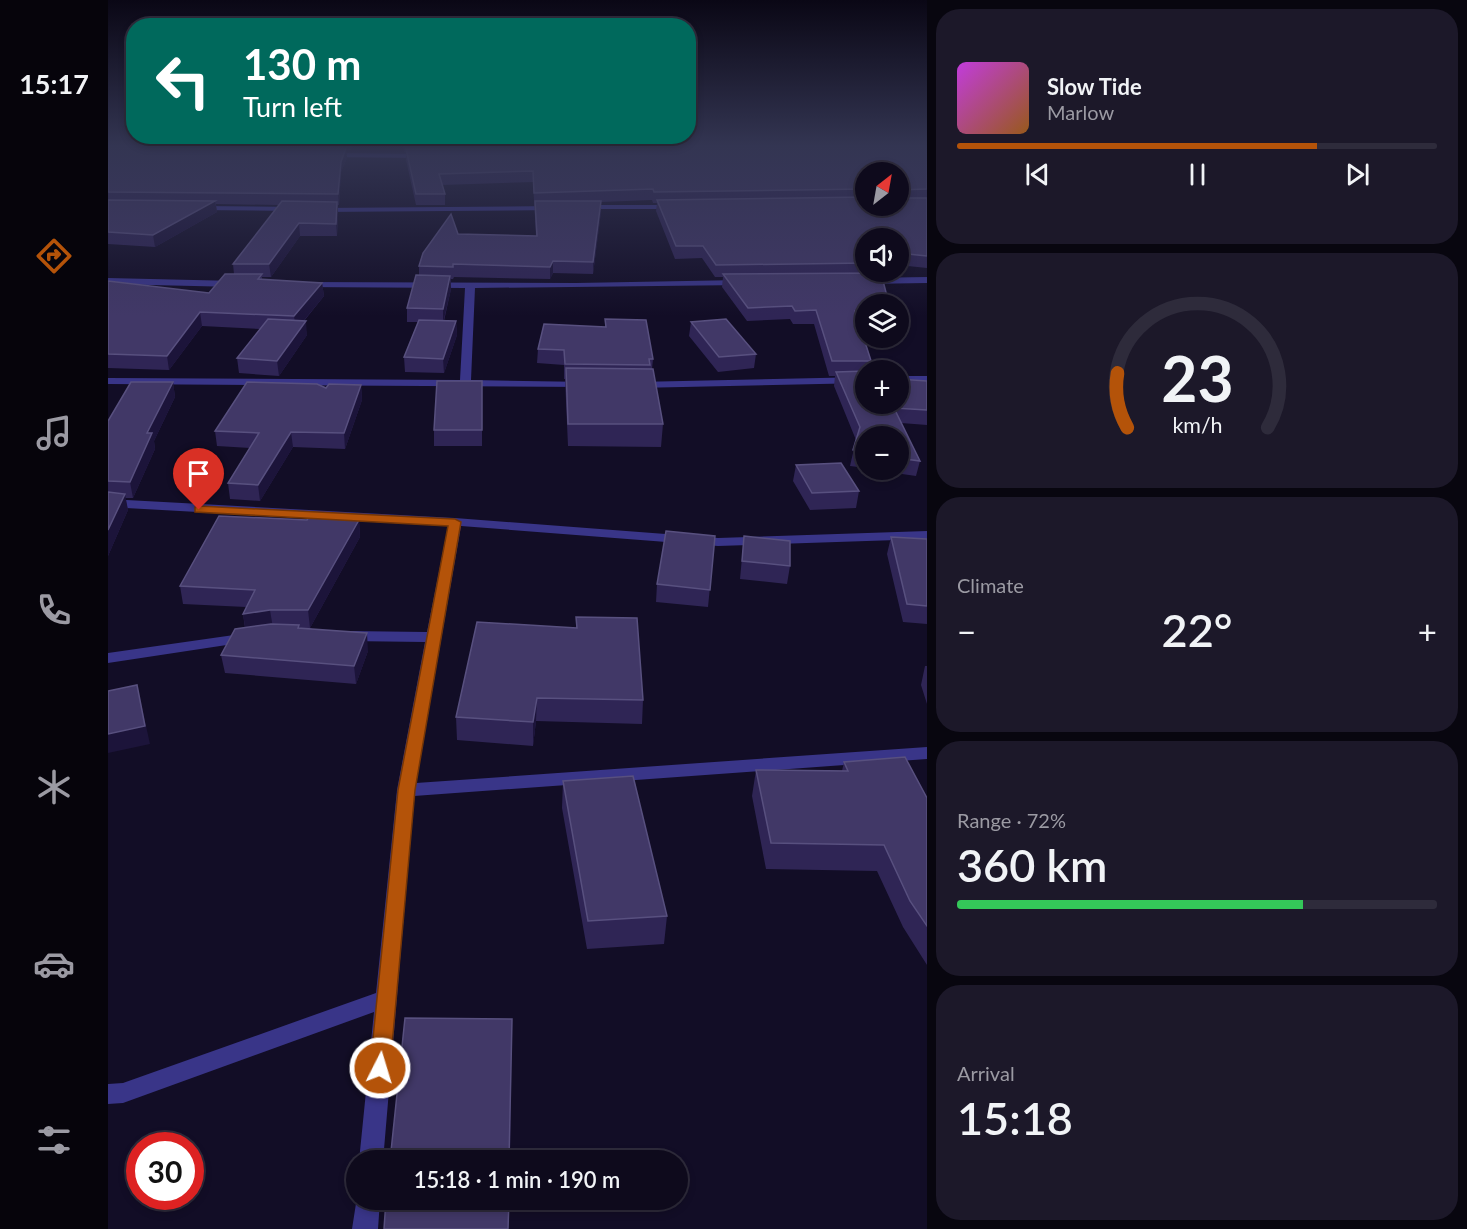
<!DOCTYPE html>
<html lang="en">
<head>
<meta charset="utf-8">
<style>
  body { margin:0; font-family:Lato,sans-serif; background:#1c1829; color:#f1f3f6; height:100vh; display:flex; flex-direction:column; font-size:22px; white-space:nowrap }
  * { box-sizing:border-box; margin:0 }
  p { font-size:20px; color:#9b9aa3 }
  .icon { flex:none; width:33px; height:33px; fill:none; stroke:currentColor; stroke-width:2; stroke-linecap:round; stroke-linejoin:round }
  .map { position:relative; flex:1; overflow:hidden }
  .sheet { display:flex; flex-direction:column; gap:9px; padding:9px; background:#08060f; width:540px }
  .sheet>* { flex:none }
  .top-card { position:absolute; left:18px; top:18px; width:570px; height:126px; border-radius:24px; box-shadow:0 3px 9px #0003,0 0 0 2px #2e2b3b; background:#00695c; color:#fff; overflow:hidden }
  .needle { width:39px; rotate:31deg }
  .fabs { position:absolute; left:747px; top:162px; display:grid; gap:12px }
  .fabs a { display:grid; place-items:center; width:54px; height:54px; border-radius:50%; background:#0e0a1c; box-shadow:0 3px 9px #0003,0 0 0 2px #2e2b3b; font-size:30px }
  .speed { position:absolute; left:18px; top:1132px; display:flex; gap:12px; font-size:30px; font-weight:700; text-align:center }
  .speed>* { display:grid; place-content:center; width:78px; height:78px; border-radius:50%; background:#0e0a1c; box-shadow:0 3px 9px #0003,0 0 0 2px #2e2b3b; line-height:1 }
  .speed .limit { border:9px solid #d22; background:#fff; color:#111 }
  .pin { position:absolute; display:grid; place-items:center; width:51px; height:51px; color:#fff; margin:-62px -26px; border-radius:50% 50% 50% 0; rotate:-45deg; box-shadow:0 0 6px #0007 }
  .pin .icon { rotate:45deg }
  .me { position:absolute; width:66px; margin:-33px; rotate:5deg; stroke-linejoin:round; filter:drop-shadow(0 0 4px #0008) }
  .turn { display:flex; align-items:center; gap:21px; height:126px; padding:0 18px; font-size:27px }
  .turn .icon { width:78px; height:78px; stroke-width:2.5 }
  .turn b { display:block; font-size:42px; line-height:51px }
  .big { font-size:45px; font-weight:600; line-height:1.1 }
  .sheet .widget { flex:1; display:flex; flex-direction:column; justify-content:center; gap:9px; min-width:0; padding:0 21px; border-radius:24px; background:#1c1829 }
  .sheet .dial { align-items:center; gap:0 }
  .dial svg { height:156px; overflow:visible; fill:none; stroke:#2e2b3b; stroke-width:7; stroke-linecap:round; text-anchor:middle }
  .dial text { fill:#f1f3f6; stroke:none }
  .song { display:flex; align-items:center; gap:18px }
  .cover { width:72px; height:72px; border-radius:9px; background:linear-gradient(135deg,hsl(290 70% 55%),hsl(30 70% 35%)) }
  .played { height:6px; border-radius:3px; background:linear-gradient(90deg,#b45309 75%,#2e2b3b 75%) }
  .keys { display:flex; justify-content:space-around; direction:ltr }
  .heat { display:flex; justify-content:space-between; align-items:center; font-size:33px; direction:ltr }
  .charge { height:9px; border-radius:4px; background:linear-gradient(90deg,#34c759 72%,#2e2b3b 0) }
  .trip { position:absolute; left:238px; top:1150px; width:342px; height:60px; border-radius:30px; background:#0e0a1c; box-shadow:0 3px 9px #0003,0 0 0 2px #2e2b3b; font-weight:600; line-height:60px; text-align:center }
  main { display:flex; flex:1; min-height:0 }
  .tab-bar { display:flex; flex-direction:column; width:108px; justify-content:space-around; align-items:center; background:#06040b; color:#9b9aa3 }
  .tab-bar .icon { width:42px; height:42px }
  .tab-bar .current { color:#b45309 }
  .tab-bar b { font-size:27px; color:#f1f3f6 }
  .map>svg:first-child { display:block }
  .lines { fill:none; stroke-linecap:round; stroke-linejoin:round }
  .street { fill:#393588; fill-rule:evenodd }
  .wall { fill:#2f2555; fill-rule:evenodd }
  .shaded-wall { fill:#1c143a }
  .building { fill:#413867; stroke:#58507f; stroke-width:1.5 }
  .route { fill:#b45309; stroke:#753606; stroke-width:1.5 }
</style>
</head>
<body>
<main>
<nav class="tab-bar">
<b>15:17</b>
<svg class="icon current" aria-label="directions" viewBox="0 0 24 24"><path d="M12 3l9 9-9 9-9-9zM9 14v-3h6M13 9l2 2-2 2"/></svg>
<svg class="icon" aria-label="music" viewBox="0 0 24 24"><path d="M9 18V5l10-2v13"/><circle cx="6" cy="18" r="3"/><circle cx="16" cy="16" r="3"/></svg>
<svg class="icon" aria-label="phone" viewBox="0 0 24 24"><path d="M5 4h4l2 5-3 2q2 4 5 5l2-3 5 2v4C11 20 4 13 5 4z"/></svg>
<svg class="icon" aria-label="climate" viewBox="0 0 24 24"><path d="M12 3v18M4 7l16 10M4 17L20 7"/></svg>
<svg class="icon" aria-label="car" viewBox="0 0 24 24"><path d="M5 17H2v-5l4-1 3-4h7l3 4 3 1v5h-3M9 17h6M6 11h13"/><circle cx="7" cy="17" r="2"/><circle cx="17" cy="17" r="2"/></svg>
<svg class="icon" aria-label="filters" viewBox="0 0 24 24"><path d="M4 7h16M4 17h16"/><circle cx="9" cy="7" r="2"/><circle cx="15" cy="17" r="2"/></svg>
</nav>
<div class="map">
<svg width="819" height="1229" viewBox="0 0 819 1229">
  <rect width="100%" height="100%" fill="#120d26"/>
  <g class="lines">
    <path class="street" d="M 219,153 L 318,154 L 322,156 L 318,158 L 216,157 Z
      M 473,205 L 569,205 L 573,207 L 569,209 L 470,209 L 469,207 Z
      M 89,206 L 188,207 L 192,209 L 188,211 L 86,210 L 86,206 Z
      M 446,206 L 450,208 L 449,210 L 212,212 L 208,210 L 212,208 Z
      M 819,277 L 819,283 L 756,284 L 751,281 L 756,278 Z
      M 0,278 L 129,281 L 134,284 L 129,287 L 0,284 Z
      M 633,280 L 638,283 L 636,285 L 367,288 L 363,380 L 481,382 L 483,384 L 477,387 L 0,384 L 0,378 L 352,380 L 357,288 L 192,287 L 192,283 L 195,282 L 468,283 Z
      M 790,376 L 819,376 L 819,382 L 790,382 Z
      M 758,377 L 758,383 L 528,388 L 522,385 L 528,382 Z
      M 0,499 L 347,518 L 610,538 L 819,531 L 819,539 L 610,546 L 353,526 L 308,783 L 819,747 L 819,759 L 306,796 L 275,1161 L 251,1161 L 266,1012 L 15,1103 L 0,1104 L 0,1084 L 15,1083 L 268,993 L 289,790 L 317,642 L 239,641 L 231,636 L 239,631 L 319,632 L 340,526 L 0,507 Z
      M 140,633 L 148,638 L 145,641 L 0,663 L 0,653 Z
      M 249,1197 L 249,1200 L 272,1200 L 270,1229 L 244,1229 Z"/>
  </g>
  <path class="wall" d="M 0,144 L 115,146 L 118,144 L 246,144 L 243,150 L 238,150 L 239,158 L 233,172 L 231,205 L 230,205 L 230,214 L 229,236 L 192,236 L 163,277 L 154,277 L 154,280 L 214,283 L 216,296 L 196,321 L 199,335 L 171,376 L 131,373 L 129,358 L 152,329 L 94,326 L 61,370 L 0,368 L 0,281 L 101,293 L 126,274 L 125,264 L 171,205 L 108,204 L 109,212 L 47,247 L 0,244 Z
    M 295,144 L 819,144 L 819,268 L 790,265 L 790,238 L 758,238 L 758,272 L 769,272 L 758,304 L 758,325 L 751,325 L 766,370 L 758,370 L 758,404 L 819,381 L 819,425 L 793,423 L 812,461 L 808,476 L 766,470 L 790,470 L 790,436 L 758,436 L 758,468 L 742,466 L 748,440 L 726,386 L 727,376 L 721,376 L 706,324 L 685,324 L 682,319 L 639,321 L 614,287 L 615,277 L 607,277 L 594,258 L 567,259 L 548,211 L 549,203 L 545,203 L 544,200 L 493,202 L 493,212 L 485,274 L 445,273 L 442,279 L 346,277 L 345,279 L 343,279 L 343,289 L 336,321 L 348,321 L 349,335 L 336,373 L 297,372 L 296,357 L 310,322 L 299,322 L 299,308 L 311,276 L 311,266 L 350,234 L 428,236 L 425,182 L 334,185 L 337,194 L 337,205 L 308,205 L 298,160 L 298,152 L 296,152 ZM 758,172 L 790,172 L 790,206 L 758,206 Z
    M 497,319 L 545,359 L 544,369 L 555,424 L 553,447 L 460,446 L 457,379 L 456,379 L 456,365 L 429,363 L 430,349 L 497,327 Z
    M 583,322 L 648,354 L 646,368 L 610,372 L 581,336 Z
    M 374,381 L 374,446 L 326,446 L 326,430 Z
    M 65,382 L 67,397 L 46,441 L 47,449 L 25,498 L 17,498 L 20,510 L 0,556 L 0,421 Z
    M 253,385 L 254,400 L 237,449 L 185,447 L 152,501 L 122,499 L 120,483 L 142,448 L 109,446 L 107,431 L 218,388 Z
    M 688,465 L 751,491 L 748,508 L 702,510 L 685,481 Z
    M 199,520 L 251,520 L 252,537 L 202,628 L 260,651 L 248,684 L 117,673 L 113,655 L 137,628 L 135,614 L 138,607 L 75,604 L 72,586 Z
    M 607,536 L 600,607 L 548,602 L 549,584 Z
    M 636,536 L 682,566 L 679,584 L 632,579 Z
    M 783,537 L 819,539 L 819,624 L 795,622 L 779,554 Z
    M 468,617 L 535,700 L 534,724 L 428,721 L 425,746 L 349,740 L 348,717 L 468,628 Z
    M 817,666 L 819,666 L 819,704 L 813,685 Z
    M 736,762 L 819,798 L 819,965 L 795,927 L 769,871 L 658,869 L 644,796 L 648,770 L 734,771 Z
    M 455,781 L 559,916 L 556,944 L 479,949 L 454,808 Z"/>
  <path class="shaded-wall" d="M 238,148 L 239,158 L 233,172 L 231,205 L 230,194 L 233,162 Z
    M 107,201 L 109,212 L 47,247 L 45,235 Z
    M 493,201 L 493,212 L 485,274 L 485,262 Z
    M 229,202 L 230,214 L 229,236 L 228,224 Z
    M 191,223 L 192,236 L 163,277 L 161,264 Z
    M 445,261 L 445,273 L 442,279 L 442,267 Z
    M 342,276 L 343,289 L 335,323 L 335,309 Z
    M 214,283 L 216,296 L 188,330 L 186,316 Z
    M 92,312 L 94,326 L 61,370 L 59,356 Z
    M 198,321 L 199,335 L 171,376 L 169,361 Z
    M 348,321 L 349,335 L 336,373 L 335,359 Z
    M 65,382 L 67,397 L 46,441 L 47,449 L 25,498 L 22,482 L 39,433 Z
    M 253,385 L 254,400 L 237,449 L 236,433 Z
    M 183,432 L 185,447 L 152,501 L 150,485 Z
    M 17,494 L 20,510 L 0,556 L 0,530 Z
    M 251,520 L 252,537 L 202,628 L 200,610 Z
    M 162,610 L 165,628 L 138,632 L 135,614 Z
    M 259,633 L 260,651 L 248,684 L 246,666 Z
    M 29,685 L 42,744 L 0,753 L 0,734 Z
    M 429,698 L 428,721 L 425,746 L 425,722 Z
    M 404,1019 L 402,1161 L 401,1161 Z"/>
  <path class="building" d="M 0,144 L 75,144 L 115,146 L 118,144 L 121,144 L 238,148 L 233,162 L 230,194 L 0,192 Z
    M 679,144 L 819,144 L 819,189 L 790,190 L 790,172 L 758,172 L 758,189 L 546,192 L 545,189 L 426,193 L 425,171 L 331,174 L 337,194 L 308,194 L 298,149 Z
    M 758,197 L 758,206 L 790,206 L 790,198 L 819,198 L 819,256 L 790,253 L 790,238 L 758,238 L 758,263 L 608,265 L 595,246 L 568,246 L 549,200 Z
    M 0,200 L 107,201 L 45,235 L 0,232 Z
    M 174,201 L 229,202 L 228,224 L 191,223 L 161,264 L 125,264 Z
    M 427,201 L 493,201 L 485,262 L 445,261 L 442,267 L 345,264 L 345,267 L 311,266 L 315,253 L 343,214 L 350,234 L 429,236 Z
    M 773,273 L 781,304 L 758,304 L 758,312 L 747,311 L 766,370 L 761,370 L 763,369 L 762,361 L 724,361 L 708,310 L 687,311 L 684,306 L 640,308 L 615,274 Z
    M 117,274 L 154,274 L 150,279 L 214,283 L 186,316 L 92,312 L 59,356 L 0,354 L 0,281 L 101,293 Z
    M 308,275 L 342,276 L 335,309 L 299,308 Z
    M 160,319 L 198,321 L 169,361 L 129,358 Z
    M 497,319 L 538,320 L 545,359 L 541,359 L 542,365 L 457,364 L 456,350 L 430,349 L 436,324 L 498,327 Z
    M 618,319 L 648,354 L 611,357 L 583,322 Z
    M 311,320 L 348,321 L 335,359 L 296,357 Z
    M 458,368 L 545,369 L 555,424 L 460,424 Z
    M 758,371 L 758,404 L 790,404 L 790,379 L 819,381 L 819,410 L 786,408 L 812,461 L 790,458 L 790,436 L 758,436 L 758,452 L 745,450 L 752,427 L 728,372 Z
    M 329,381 L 374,381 L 374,430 L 326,430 Z
    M 23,382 L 65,382 L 39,433 L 44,433 L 22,482 L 0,481 L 0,421 Z
    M 139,382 L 209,384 L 218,388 L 221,384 L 253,385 L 236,433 L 183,432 L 150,485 L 120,483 L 151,433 L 107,431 Z
    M 733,463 L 751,491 L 704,493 L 688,465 Z
    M 0,492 L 17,494 L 0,530 Z
    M 202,515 L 251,520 L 200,610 L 162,610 L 135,614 L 147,590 L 72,586 L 111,516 L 199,520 Z
    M 558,531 L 607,536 L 602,590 L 549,584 Z
    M 636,536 L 682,541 L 682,566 L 634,561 Z
    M 783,537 L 819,539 L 819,606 L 799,604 Z
    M 468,617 L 529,618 L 535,700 L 429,698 L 425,722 L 348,717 L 369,622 L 469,628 Z
    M 163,624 L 191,625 L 190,628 L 259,633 L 246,666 L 113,655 L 127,629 Z
    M 29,685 L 37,726 L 0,734 L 0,691 Z
    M 797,757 L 819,798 L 819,926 L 802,901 L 776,845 L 663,843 L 648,770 L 740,771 L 736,762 Z
    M 525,776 L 559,916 L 480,921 L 455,781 Z
    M 297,1018 L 404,1019 L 401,1161 L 282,1161 Z
    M 278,1200 L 401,1200 L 400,1229 L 276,1229 Z"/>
  <linearGradient id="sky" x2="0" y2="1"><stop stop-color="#0a0715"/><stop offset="0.46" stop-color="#333552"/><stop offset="1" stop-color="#333552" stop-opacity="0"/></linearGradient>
  <rect width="819" height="316" fill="url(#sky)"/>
  <path class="route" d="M 91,506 L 347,519 L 353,522 L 307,790 L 282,1068 L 279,1074 L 272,1077 L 265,1074 L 262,1068 L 290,790 L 340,526 L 87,512 L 87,507 Z"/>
</svg>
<div class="fabs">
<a><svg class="needle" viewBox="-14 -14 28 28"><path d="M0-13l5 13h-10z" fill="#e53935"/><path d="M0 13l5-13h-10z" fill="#9b9aa3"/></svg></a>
<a><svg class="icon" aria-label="sound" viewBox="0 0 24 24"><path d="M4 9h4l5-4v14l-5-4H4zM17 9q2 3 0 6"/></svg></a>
<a><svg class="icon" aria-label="layers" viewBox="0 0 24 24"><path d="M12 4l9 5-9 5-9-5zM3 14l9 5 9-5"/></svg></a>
<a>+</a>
<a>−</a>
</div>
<div class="speed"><div class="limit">30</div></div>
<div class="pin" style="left:91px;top:510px;background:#d93025"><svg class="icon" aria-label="arrive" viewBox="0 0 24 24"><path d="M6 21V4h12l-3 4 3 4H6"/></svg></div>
<svg class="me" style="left:272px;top:1068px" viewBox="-20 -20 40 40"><circle r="17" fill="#b45309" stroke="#fff" stroke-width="3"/><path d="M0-11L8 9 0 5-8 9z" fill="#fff"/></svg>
<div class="trip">15:18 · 1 min · 190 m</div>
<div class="top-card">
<div class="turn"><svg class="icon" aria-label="left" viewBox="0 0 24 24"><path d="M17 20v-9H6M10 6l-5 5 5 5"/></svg><div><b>130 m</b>Turn left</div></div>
</div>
</div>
<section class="sheet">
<div class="widget">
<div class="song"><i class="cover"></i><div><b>Slow Tide</b><p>Marlow</p></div></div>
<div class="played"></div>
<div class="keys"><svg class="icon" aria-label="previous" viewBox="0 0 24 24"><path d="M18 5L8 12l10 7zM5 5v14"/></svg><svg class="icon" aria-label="pause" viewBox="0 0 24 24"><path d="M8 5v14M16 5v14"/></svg><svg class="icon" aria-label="next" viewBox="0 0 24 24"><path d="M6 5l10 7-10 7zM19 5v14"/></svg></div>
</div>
<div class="widget dial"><svg viewBox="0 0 100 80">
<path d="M14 69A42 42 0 1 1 86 69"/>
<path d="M14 69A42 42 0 0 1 9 41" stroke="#b45309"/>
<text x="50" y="56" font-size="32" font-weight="700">23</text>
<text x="50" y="72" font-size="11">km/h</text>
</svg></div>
<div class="widget"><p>Climate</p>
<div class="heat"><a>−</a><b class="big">22°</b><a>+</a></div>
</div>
<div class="widget"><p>Range · 72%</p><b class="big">360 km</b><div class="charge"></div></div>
<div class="widget"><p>Arrival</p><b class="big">15:18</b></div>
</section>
</main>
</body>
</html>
